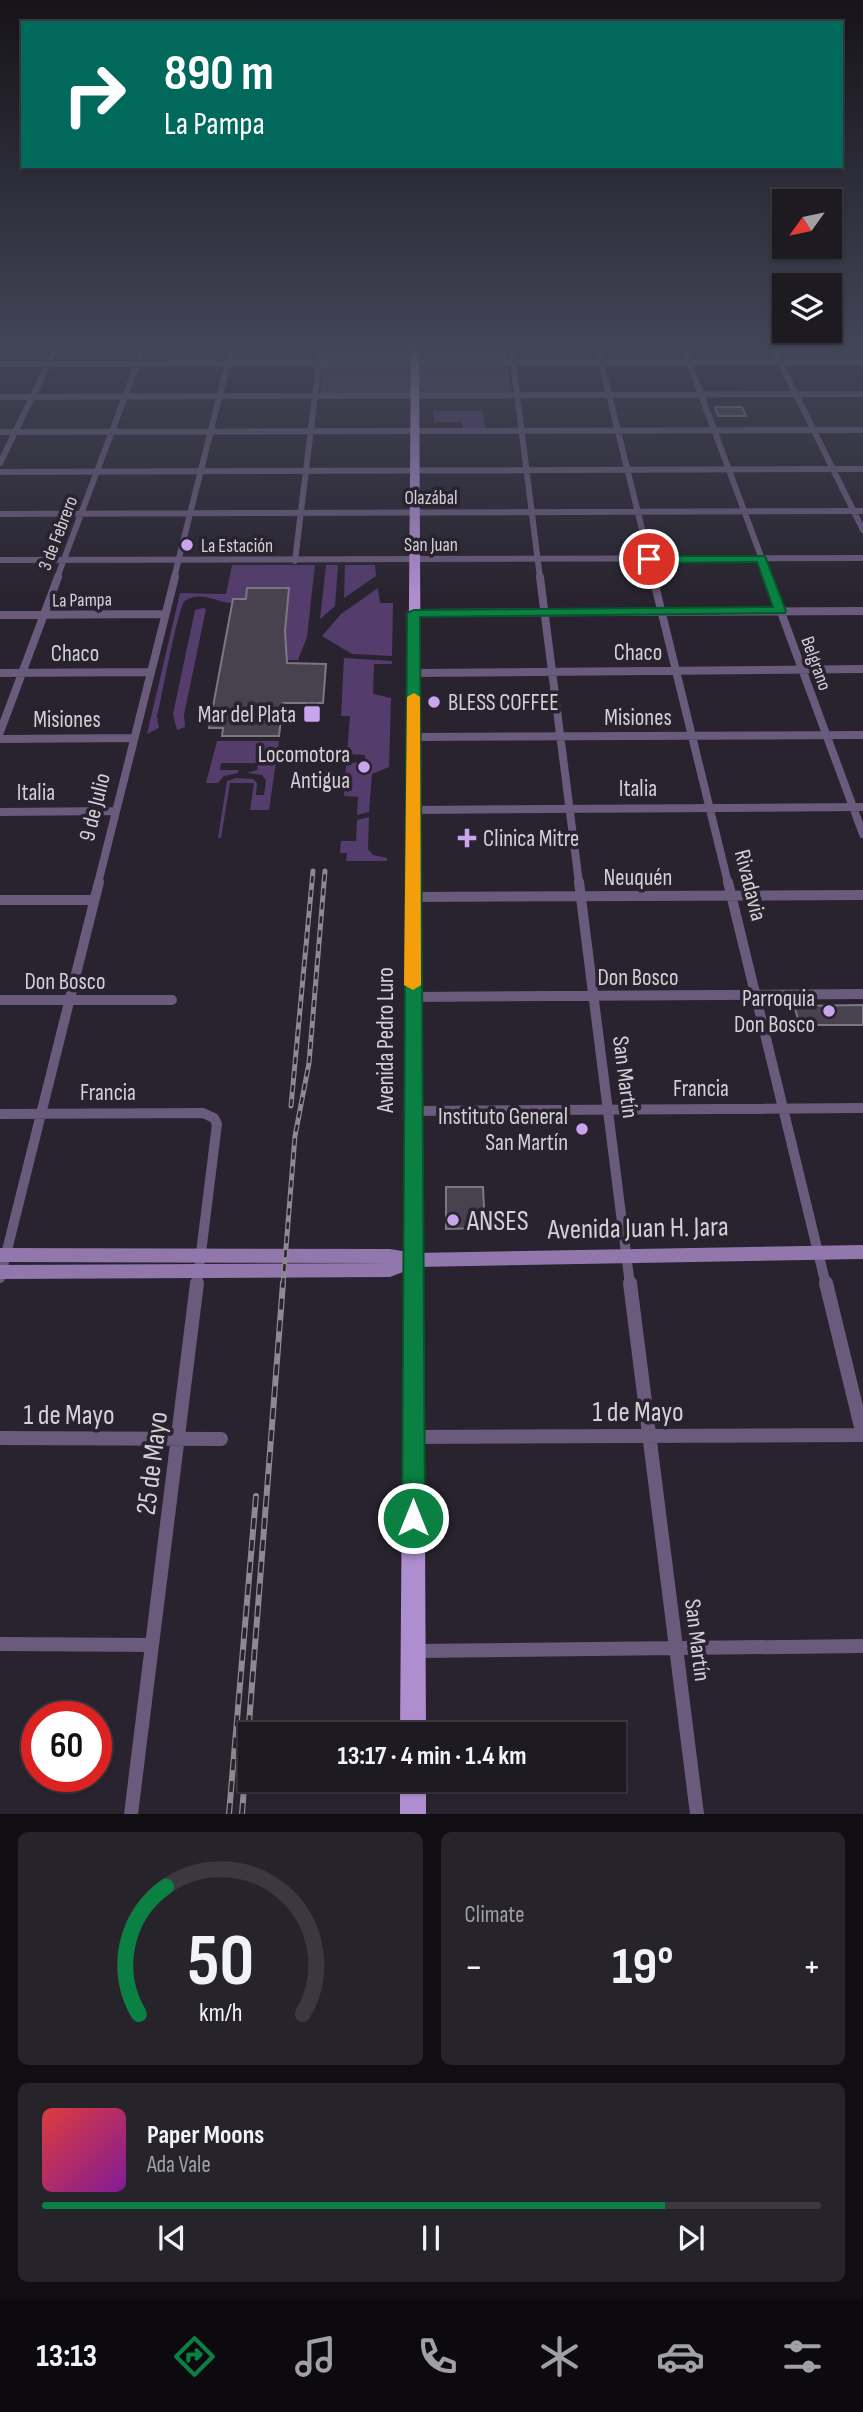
<!DOCTYPE html>
<html lang="en">
<head>
<meta charset="utf-8">
<style>
  body { margin:0; font-family:"Sofia Sans Condensed",sans-serif; background:#26232a; color:#f1f3f6; height:100vh; display:flex; flex-direction:column; font-size:26px; white-space:nowrap }
  * { box-sizing:border-box; margin:0 }
  p { font-size:23px; color:#a1a1a5 }
  .icon { flex:none; width:38px; height:38px; fill:none; stroke:currentColor; stroke-width:2; stroke-linecap:round; stroke-linejoin:round }
  .map { position:relative; height:1814px; overflow:hidden }
  .details { display:flex; flex-direction:column; gap:18px; padding:18px; background:#100e13; flex:1 }
  .details>* { flex:none }
  .banner { position:absolute; left:21px; top:21px; width:822px; height:147px; border-radius:0px; box-shadow:0 2px 5px #0004,0 0 0 2px #3c3840; background:#00695c; color:#fff; overflow:hidden }
  .needle { width:46px; rotate:237deg }
  .controls { position:absolute; left:772px; top:189px; display:grid; gap:14px }
  .controls a { display:grid; place-items:center; width:70px; height:70px; border-radius:0px; background:#1e1a22; box-shadow:0 2px 5px #0004,0 0 0 2px #3c3840; font-size:35px }
  .speed { position:absolute; left:21px; top:1701px; display:flex; gap:14px; font-size:35px; font-weight:700; text-align:center }
  .speed>* { display:grid; place-content:center; width:91px; height:91px; border-radius:50%; background:#1e1a22; box-shadow:0 2px 5px #0004,0 0 0 2px #3c3840; line-height:1 }
  .speed .limit { border:10px solid #d22; background:#fff; color:#111 }
  .pin { position:absolute; display:grid; place-items:center; width:60px; height:60px; color:#fff; margin:-30px; border:4px solid #fff; border-radius:50%; box-shadow:0 2px 7px #0007 }
  .me { position:absolute; width:77px; margin:-38px; rotate:0deg; stroke-linejoin:round; filter:drop-shadow(0 0 5px #0008) }
  .turn { display:flex; align-items:center; gap:24px; height:147px; padding:0 28px; font-size:32px }
  .turn .icon { width:91px; height:91px; stroke-width:2.5 }
  .turn b { display:block; font-size:49px; line-height:60px }
  .big { font-size:52px; font-weight:700; line-height:1.1 }
  .details .card { flex:1; display:flex; flex-direction:column; justify-content:center; gap:10px; min-width:0; padding:0 24px; border-radius:10px; background:#26232a }
  .details .dial { align-items:center; gap:0 }
  .dial svg { height:182px; overflow:visible; fill:none; stroke:#3c3840; stroke-width:7; stroke-linecap:round; text-anchor:middle }
  .dial text { fill:#f1f3f6; stroke:none }
  .song { display:flex; align-items:center; gap:21px }
  .cover { width:84px; height:84px; border-radius:10px; background:linear-gradient(135deg,hsl(0 70% 55%),hsl(290 70% 35%)) }
  .played { height:7px; border-radius:4px; background:linear-gradient(90deg,#0b8043 80%,#3c3840 80%) }
  .keys { display:flex; justify-content:space-around; direction:ltr }
  .heat { display:flex; justify-content:space-between; align-items:center; font-size:38px; direction:ltr }
  .details .tiles { flex:1; display:grid; gap:18px; grid-template-columns:1fr 1fr }
  .card:last-child { grid-column:span 2 }
  .trip { position:absolute; left:238px; top:1722px; width:388px; height:70px; border-radius:0px; background:#1e1a22; box-shadow:0 2px 5px #0004,0 0 0 2px #3c3840; font-weight:700; line-height:70px; text-align:center }
  .dock { display:flex; height:112px; justify-content:space-around; align-items:center; background:#0c0a0e; color:#a1a1a5 }
  .dock .icon { width:49px; height:49px }
  .dock .on { color:#0b8043 }
  .dock b { font-size:32px; color:#f1f3f6 }
  .map>svg:first-child { display:block }
  .green { fill:#543c6c }
  .building { fill:#47424d; stroke:#7d7784; stroke-width:2 }
  .lines { fill:none; stroke-linecap:round; stroke-linejoin:round }
  .street-far3 { stroke:#6a5a7b; stroke-width:6 }
  .street-far2 { stroke:#6a5a7b; stroke-width:8 }
  .street-far1 { stroke:#6a5a7b; stroke-width:10 }
  .street { stroke:#6a5a7b; stroke-width:14 }
  .secondary { fill:#9177ab; fill-rule:evenodd }
  .primary { fill:#af8ed0; fill-rule:evenodd }
  .rail-far1-casing { stroke:#8d8991; stroke-width:5 }
  .rail-casing { stroke:#8d8991; stroke-width:6 }
  .rail-far1 { stroke:#28232e; stroke-width:2.5; stroke-dasharray:7; stroke-linecap:butt }
  .rail { stroke:#28232e; stroke-width:3.5; stroke-dasharray:11; stroke-linecap:butt }
  .route { fill:#0b8043; stroke:#07532c; stroke-width:2 }
  .slow { fill:#f59e0b }
  .poi-dot { fill:#c9a5ee; stroke:#28232e; stroke-width:2.5 }
  .labels { text-anchor:middle; stroke-width:7; stroke-linejoin:round; paint-order:stroke }
  .far-street-label { font-size:19px; fill:#d3d0d7; stroke:#28232e }
  .far-poi-label { font-size:19px; fill:#d3d0d7; stroke:#28232e; text-anchor:start }
  .street-label { font-size:23px; fill:#d3d0d7; stroke:#28232e }
  .poi-label { font-size:23px; fill:#d3d0d7; stroke:#28232e; text-anchor:end }
  .near-poi-label { font-size:28px; fill:#d3d0d7; stroke:#28232e; text-anchor:start }
  .near-street-label { font-size:28px; fill:#d3d0d7; stroke:#28232e }
</style>
</head>
<body>
<div class="map">
<svg width="863" height="1814" viewBox="0 0 863 1814">
  <rect width="100%" height="100%" fill="#28232e"/>
  <path class="green" d="M 324,346 L 506,346 L 511,394 L 320,395 Z
    M 433,411 L 483,411 L 485,429 L 463,429 L 462,422 L 434,422 Z
    M 232,565 L 315,565 L 307,637 L 298,660 L 287,660 L 285,631 L 289,588 L 248,588 L 246,599 L 233,599 L 232,603 C 217,603 201,590 185,601 C 178,606 161,702 157,717 L 159,728 L 147,734 L 180,593 L 226,594 Z
    M 326,565 L 338,565 L 335,606 L 320,619 Z
    M 345,565 L 375,565 L 376,576 L 344,598 Z
    M 378,588 L 380,603 L 393,603 L 392,656 L 352,654 L 322,636 L 341,614 Z
    M 203,608 L 206,609 L 184,715 L 185,727 L 177,730 L 173,714 L 195,610 Z
    M 344,658 L 392,661 L 392,664 L 374,664 L 373,694 L 391,698 L 389,767 L 372,774 L 369,812 L 357,815 L 358,797 L 344,796 L 346,764 L 365,761 L 365,755 L 347,754 L 350,716 L 341,716 Z
    M 217,741 L 279,741 L 269,810 L 250,810 L 254,783 L 230,783 L 221,838 L 218,838 L 227,781 L 236,778 L 253,779 L 257,783 L 256,795 L 264,795 L 266,780 L 262,775 L 247,773 L 257,770 L 258,763 L 221,763 L 220,770 L 239,770 L 238,773 L 224,776 L 218,783 L 206,783 Z
    M 369,817 L 368,849 L 373,855 L 387,858 L 387,861 L 346,861 L 347,853 L 340,853 L 341,841 L 356,841 L 357,820 Z"/>
  <path class="building" d="M 715,407 L 742,407 L 746,416 L 718,416 Z
    M 247,588 L 289,588 L 285,631 L 287,663 L 326,664 L 323,703 L 283,703 L 279,736 L 222,736 L 223,728 L 209,728 L 233,599 L 246,599 Z
    M 863,1005 L 863,1025 L 800,1025 L 794,1006 Z
    M 446,1187 L 483,1187 L 485,1228 L 446,1229 Z"/>
  <g class="lines">
    <path class="street-far3" d="M 511,346 L 540,578
      M 597,346 L 654,578
      M 683,346 L 769,578
      M 772,346 L 863,530
      M 859,346 L 863,353
      M 0,364 L 863,362
      M 0,397 L 863,394
      M 0,432 L 863,430
      M 0,463 L 57,346
      M 0,472 L 863,469
      M 0,514 L 863,511
      M 0,560 L 863,558
      M 295,561 L 321,346
      M 57,578 L 144,346
      M 174,578 L 232,346"/>
    <path class="street-far2" d="M 540,577 L 579,883
      M 653,577 L 728,883
      M 768,577 L 863,834
      M 414,613 L 863,611
      M 0,615 L 165,614
      M 0,673 L 150,672
      M 414,673 L 863,669
      M 0,732 L 58,577
      M 413,737 L 863,735
      M 0,739 L 133,738
      M 413,810 L 863,807
      M 0,812 L 115,811
      M 98,883 L 175,577"/>
    <path class="street-far1" d="M 579,882 L 630,1285
      M 728,882 L 826,1285
      M 413,897 L 863,895
      M 0,900 L 92,900
      M 413,997 L 863,994
      M 0,1000 L 172,1000
      M 413,1111 L 863,1108
      M 0,1114 L 203,1113 L 214,1118 L 217,1124 L 197,1285
      M 0,1278 L 99,882"/>
    <path class="street" d="M 630,1283 L 697,1814
      M 826,1283 L 863,1435
      M 414,1437 L 863,1435
      M 0,1438 L 221,1439
      M 0,1644 L 152,1645
      M 416,1651 L 863,1646
      M 131,1814 L 197,1283"/>
    <path class="secondary" d="M 863,1245 L 863,1259 L 416,1267 L 390,1277 L 0,1279 L 0,1265 L 389,1263 L 0,1262 L 0,1248 L 390,1249 L 414,1253 Z"/>
    <path class="primary" d="M 411,346 L 419,346 L 426,1734 L 400,1734 Z
      M 400,1780 L 426,1780 L 426,1814 L 400,1814 Z"/>
    <g class="rail-far1-casing">
      <path id="rail-far1" d="M 291,1106 L 313,871
        M 283,1285 L 295,1136 L 309,1063 L 325,871"/>
    </g>
    <g class="rail-casing">
      <path id="rail" d="M 229,1814 L 256,1496
        M 242,1814 L 283,1283"/>
    </g>
    <use href="#rail-far1" class="rail-far1"/>
    <use href="#rail" class="rail"/>
  </g>
  <linearGradient id="sky" x2="0" y2="1"><stop stop-color="#161319"/><stop offset="0.58" stop-color="#424557"/><stop offset="1" stop-color="#424557" stop-opacity="0"/></linearGradient>
  <rect width="863" height="600" fill="url(#sky)"/>
  <path class="route" d="M 765,556 L 786,611 L 785,613 L 420,617 L 425,1518 L 422,1525 L 413,1528 L 405,1525 L 402,1518 L 407,613 L 414,610 L 773,607 L 757,562 L 649,563 L 643,559 L 649,556 Z"/>
  <path class="slow" d="M 414,693 L 420,697 L 421,985 L 413,990 L 404,985 L 407,697 Z"/>
  <g class="poi-dot">
    <circle cx="187" cy="545" r="7"/>
    <circle cx="434" cy="702" r="7"/>
    <rect x="303" y="705" width="18" height="18" rx="3.5"/>
    <circle cx="364" cy="767" r="7"/>
    <path d="M463.5 827.5h7v7h7v7h-7v7h-7v-7h-7v-7h7z"/>
    <circle cx="829" cy="1011" r="7"/>
    <circle cx="582" cy="1129" r="7"/>
    <circle cx="453" cy="1220" r="7"/>
  </g>
  <g class="labels">
    <g class="far-street-label">
      <text x="431" y="504">Olazábal</text>
      <text transform="translate(57 533) rotate(-69)" y="7">3 de Febrero</text>
      <text x="431" y="551">San Juan</text>
      <text transform="translate(82 599) rotate(-1)" y="7">La Pampa</text>
      <text transform="translate(817 663) rotate(70)" y="7">Belgrano</text>
    </g>
    <g class="far-poi-label">
      <text x="201" y="552">La Estación</text>
    </g>
    <g class="street-label">
      <text x="638" y="660">Chaco</text>
      <text x="75" y="661">Chaco</text>
      <text x="638" y="725">Misiones</text>
      <text x="67" y="727">Misiones</text>
      <text x="638" y="796">Italia</text>
      <text x="36" y="800">Italia</text>
      <text transform="translate(94 807) rotate(-76)" y="8">9 de Julio</text>
      <text x="638" y="885">Neuquén</text>
      <text transform="translate(751 885) rotate(76)" y="8">Rivadavia</text>
      <text x="638" y="985">Don Bosco</text>
      <text x="65" y="989">Don Bosco</text>
      <text transform="translate(385 1040) rotate(-90)" y="8">Avenida Pedro Luro</text>
      <text transform="translate(626 1077) rotate(83)" y="8">San Martín</text>
      <text x="701" y="1096">Francia</text>
      <text x="108" y="1100">Francia</text>
      <text transform="translate(698 1640) rotate(83)" y="8">San Martín</text>
    </g>
    <g class="poi-label">
      <text x="448" y="710" text-anchor="start">BLESS COFFEE</text>
      <text x="296" y="722">Mar del Plata</text>
      <text x="350" y="762">Locomotora<tspan x="350" dy="26">Antigua</tspan></text>
      <text x="483" y="846" text-anchor="start">Clinica Mitre</text>
      <text x="815" y="1006">Parroquia<tspan x="815" dy="26">Don Bosco</tspan></text>
      <text x="568" y="1124">Instituto General<tspan x="568" dy="26">San Martín</tspan></text>
    </g>
    <g class="near-poi-label">
      <text x="467" y="1230">ANSES</text>
    </g>
    <g class="near-street-label">
      <text transform="translate(638 1227) rotate(-1)" y="10">Avenida Juan H. Jara</text>
      <text x="638" y="1421">1 de Mayo</text>
      <text x="69" y="1424">1 de Mayo</text>
      <text transform="translate(151 1463) rotate(-83)" y="10">25 de Mayo</text>
    </g>
  </g>
</svg>
<div class="controls">
<a><svg class="needle" viewBox="-14 -14 28 28"><path d="M0-13l5 13h-10z" fill="#e53935"/><path d="M0 13l5-13h-10z" fill="#a1a1a5"/></svg></a>
<a><svg class="icon" aria-label="layers" viewBox="0 0 24 24"><path d="M12 4l9 5-9 5-9-5zM3 14l9 5 9-5"/></svg></a>
</div>
<div class="speed"><div class="limit">60</div></div>
<div class="pin" style="left:649px;top:559px;background:#d93025"><svg class="icon" aria-label="arrive" viewBox="0 0 24 24"><path d="M6 21V4h12l-3 4 3 4H6"/></svg></div>
<svg class="me" style="left:413px;top:1518px" viewBox="-20 -20 40 40"><circle r="17" fill="#0b8043" stroke="#fff" stroke-width="3"/><path d="M0-11L8 9 0 5-8 9z" fill="#fff"/></svg>
<div class="trip">13:17 · 4 min · 1.4 km</div>
<div class="banner">
<div class="turn"><svg class="icon" aria-label="right" viewBox="0 0 24 24"><path d="M7 20v-9h11M14 6l5 5-5 5"/></svg><div><b>890 m</b>La Pampa</div></div>
</div>
</div>
<section class="details">
<div class="tiles">
<div class="card dial"><svg viewBox="0 0 100 80">
<path d="M14 69A42 42 0 1 1 86 69"/>
<path d="M14 69A42 42 0 0 1 26 13" stroke="#0b8043"/>
<text x="50" y="56" font-size="32" font-weight="700">50</text>
<text x="50" y="72" font-size="11">km/h</text>
</svg></div>
<div class="card"><p>Climate</p>
<div class="heat"><a>−</a><b class="big">19°</b><a>+</a></div>
</div>
<div class="card">
<div class="song"><i class="cover"></i><div><b>Paper Moons</b><p>Ada Vale</p></div></div>
<div class="played"></div>
<div class="keys"><svg class="icon" aria-label="previous" viewBox="0 0 24 24"><path d="M18 5L8 12l10 7zM5 5v14"/></svg><svg class="icon" aria-label="pause" viewBox="0 0 24 24"><path d="M8 5v14M16 5v14"/></svg><svg class="icon" aria-label="next" viewBox="0 0 24 24"><path d="M6 5l10 7-10 7zM19 5v14"/></svg></div>
</div>
</div>
</section>
<nav class="dock">
<b>13:13</b>
<svg class="icon on" aria-label="directions" viewBox="0 0 24 24"><path d="M12 3l9 9-9 9-9-9zM9 14v-3h6M13 9l2 2-2 2"/></svg>
<svg class="icon" aria-label="music" viewBox="0 0 24 24"><path d="M9 18V5l10-2v13"/><circle cx="6" cy="18" r="3"/><circle cx="16" cy="16" r="3"/></svg>
<svg class="icon" aria-label="phone" viewBox="0 0 24 24"><path d="M5 4h4l2 5-3 2q2 4 5 5l2-3 5 2v4C11 20 4 13 5 4z"/></svg>
<svg class="icon" aria-label="climate" viewBox="0 0 24 24"><path d="M12 3v18M4 7l16 10M4 17L20 7"/></svg>
<svg class="icon" aria-label="car" viewBox="0 0 24 24"><path d="M5 17H2v-5l4-1 3-4h7l3 4 3 1v5h-3M9 17h6M6 11h13"/><circle cx="7" cy="17" r="2"/><circle cx="17" cy="17" r="2"/></svg>
<svg class="icon" aria-label="filters" viewBox="0 0 24 24"><path d="M4 7h16M4 17h16"/><circle cx="9" cy="7" r="2"/><circle cx="15" cy="17" r="2"/></svg>
</nav>
</body>
</html>
